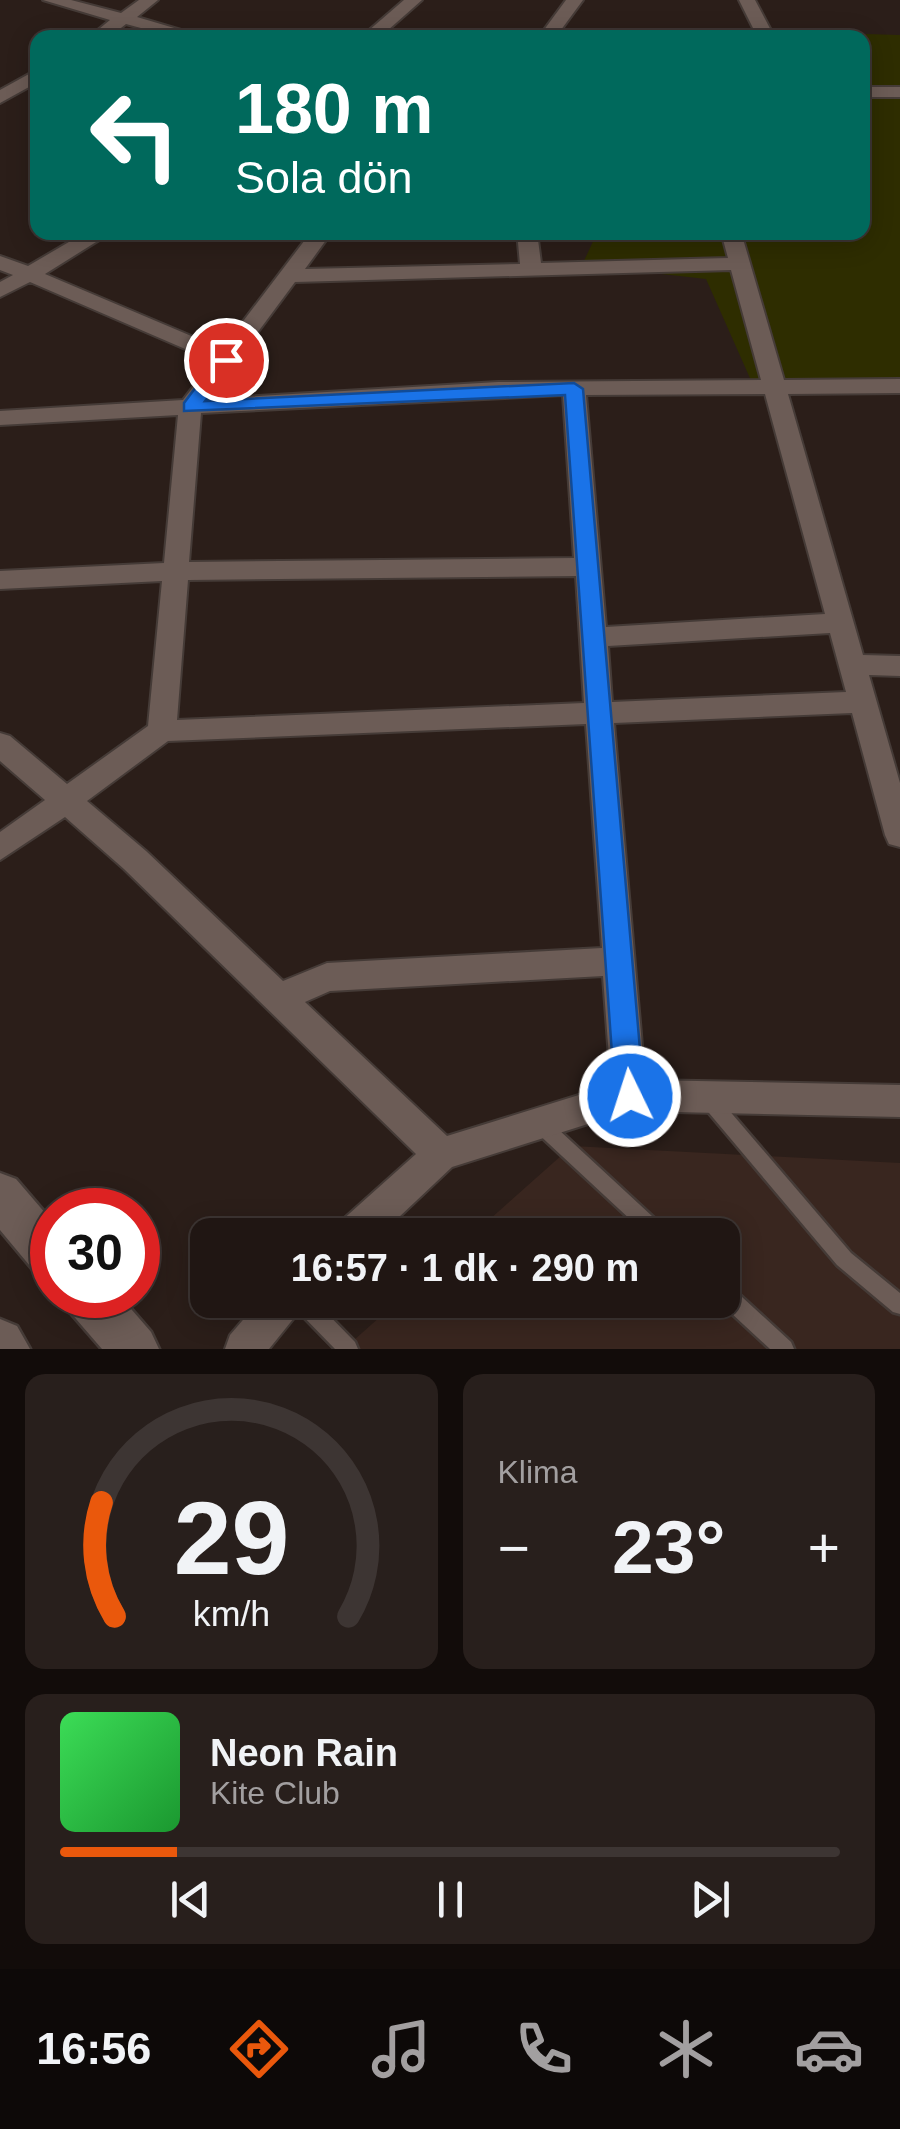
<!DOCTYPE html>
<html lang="tr">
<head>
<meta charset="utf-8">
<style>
  body { margin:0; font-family:Arial,sans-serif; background:#281f1c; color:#f1f3f6; height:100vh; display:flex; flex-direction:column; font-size:38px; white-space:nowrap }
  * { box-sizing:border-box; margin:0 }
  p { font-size:32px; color:#a29fa0 }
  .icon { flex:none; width:55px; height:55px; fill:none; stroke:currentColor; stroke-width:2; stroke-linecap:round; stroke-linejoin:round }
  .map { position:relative; height:1349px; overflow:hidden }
  .panel { display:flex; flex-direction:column; gap:25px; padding:25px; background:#120c0a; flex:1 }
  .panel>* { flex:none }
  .hud { position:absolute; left:30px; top:30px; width:840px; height:210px; border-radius:20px; box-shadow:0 5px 25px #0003,0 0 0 2px #3d3533; background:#00695c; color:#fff; overflow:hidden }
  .speed { position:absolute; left:30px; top:1188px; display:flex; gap:20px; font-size:50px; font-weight:700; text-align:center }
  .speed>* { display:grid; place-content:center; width:130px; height:130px; border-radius:50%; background:#201613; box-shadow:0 5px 25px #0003,0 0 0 2px #3d3533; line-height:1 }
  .speed .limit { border:15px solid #d22; background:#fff; color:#111 }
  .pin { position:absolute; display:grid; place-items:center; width:85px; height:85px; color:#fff; margin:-42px; border:5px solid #fff; border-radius:50%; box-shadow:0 2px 10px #0007 }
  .me { position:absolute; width:110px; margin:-55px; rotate:356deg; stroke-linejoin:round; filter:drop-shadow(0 0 8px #0008) }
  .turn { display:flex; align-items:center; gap:35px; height:210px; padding:0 40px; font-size:45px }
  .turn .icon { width:130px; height:130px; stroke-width:2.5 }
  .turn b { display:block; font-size:70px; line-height:85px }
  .big { font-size:75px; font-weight:700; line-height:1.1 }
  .panel .widget { flex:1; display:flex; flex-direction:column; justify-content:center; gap:15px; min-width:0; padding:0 35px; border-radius:20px; background:#281f1c }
  .panel .dial { align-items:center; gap:0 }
  .dial svg { height:260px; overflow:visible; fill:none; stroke:#3d3533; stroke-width:7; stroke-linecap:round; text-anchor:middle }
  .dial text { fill:#f1f3f6; stroke:none }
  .song { display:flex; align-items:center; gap:30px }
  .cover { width:120px; height:120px; border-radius:15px; background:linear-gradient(135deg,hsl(130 70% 55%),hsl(130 70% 35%)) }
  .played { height:10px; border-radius:5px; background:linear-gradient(90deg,#ea580c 15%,#3d3533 15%) }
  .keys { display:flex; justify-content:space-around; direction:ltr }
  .heat { display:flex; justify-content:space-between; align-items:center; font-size:55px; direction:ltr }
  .panel .tiles { flex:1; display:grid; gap:25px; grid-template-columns:1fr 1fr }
  .widget:last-child { grid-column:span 2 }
  .trip { position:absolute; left:190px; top:1218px; width:550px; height:100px; border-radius:20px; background:#201613; box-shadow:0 5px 25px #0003,0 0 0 2px #3d3533; font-weight:700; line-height:100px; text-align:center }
  .dock { display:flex; height:160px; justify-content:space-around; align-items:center; background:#0d0908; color:#a29fa0 }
  .dock .icon { width:70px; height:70px }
  .dock .on { color:#ea580c }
  .dock b { font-size:45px; color:#f1f3f6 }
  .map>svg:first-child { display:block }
  .built { fill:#39261f }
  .green { fill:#2e2d00 }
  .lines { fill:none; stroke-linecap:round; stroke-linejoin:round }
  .service-casing { stroke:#453b37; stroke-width:5 }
  .minor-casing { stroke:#453b37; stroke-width:4 }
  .tertiary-casing { stroke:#453b37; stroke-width:5 }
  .service { fill:#6c5c56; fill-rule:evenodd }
  .minor { fill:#6c5c56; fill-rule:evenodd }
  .tertiary { fill:#6c5c56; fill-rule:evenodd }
  .route { fill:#1a73e8; stroke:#114b97; stroke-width:2.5 }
</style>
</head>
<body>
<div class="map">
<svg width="900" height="1349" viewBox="0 0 900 1349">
  <rect width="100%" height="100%" fill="#2b1e19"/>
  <path class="built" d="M 572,1146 L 900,1163 L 900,1349 L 344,1349 L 399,1300 L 722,1300 L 722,1235 L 472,1235 Z"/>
  <path class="green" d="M 688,29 L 900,35 L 900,391 L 757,394 L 706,279 L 582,265 L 597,233 L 862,232 L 862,38 L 684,37 Z"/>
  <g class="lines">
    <g class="service-casing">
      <path id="service" d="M 710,1093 L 716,1095 L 851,1253 L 900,1293 L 900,1314 L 893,1312 L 837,1265 L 704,1107 L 701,1101 L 704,1095 Z
        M 540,1116 L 546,1118 L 666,1229 L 669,1235 L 647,1235 L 534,1130 L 531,1124 L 534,1118 Z
        M 722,1283 L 729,1285 L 791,1342 L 794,1349 L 770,1349 L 717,1300 L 722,1300 Z
        M 292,1300 L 314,1300 L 355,1342 L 358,1349 L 335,1349 L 294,1307 Z"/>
    </g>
    <g class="minor-casing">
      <path id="minor" d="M 43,0 L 71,0 L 121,13 L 139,0 L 158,0 L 137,17 L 208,38 L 178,38 L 126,24 L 108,38 L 88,38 L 110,20 Z
        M 404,0 L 422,0 L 379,38 L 360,38 Z
        M 566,0 L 583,0 L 555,38 L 538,38 Z
        M 739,0 L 755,0 L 775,38 L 758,38 Z
        M 38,69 L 38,82 L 0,103 L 0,90 Z
        M 862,87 L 900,87 L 900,97 L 862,97 Z
        M 86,232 L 112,232 L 45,274 L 222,349 L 311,232 L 332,232 L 305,269 L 520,264 L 517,232 L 537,232 L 541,263 L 728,258 L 721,232 L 741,232 L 784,380 L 900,379 L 900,393 L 788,394 L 863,655 L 900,656 L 900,676 L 869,675 L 900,783 L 900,847 L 889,844 L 885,835 L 852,713 L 614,723 L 645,1080 L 900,1085 L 900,1117 L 629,1111 L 452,1167 L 380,1235 L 335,1235 L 340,1222 L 416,1154 L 124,869 L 65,817 L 0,860 L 0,832 L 45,800 L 0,761 L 0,733 L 10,736 L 67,784 L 148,726 L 162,581 L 0,589 L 0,571 L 164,563 L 178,415 L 0,425 L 0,411 L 183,400 L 213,361 L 30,282 L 0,297 L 0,282 L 13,275 L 0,270 L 0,256 L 28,266 ZM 731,270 L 761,380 L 498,382 L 208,399 L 295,282 ZM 765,394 L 825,614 L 606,627 L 586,395 ZM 563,395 L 574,558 L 189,562 L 201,413 ZM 576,576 L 584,703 L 177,720 L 188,580 ZM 830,633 L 846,692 L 612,702 L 608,646 ZM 586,724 L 602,948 L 327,963 L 283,981 L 146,851 L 87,801 L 168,741 ZM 603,976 L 611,1085 L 447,1136 L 305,1002 L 330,991 Z
        M 260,1300 L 304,1300 L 298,1313 L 269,1349 L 225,1349 L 230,1335 Z"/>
    </g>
    <g class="tertiary-casing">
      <path id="tertiary" d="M 0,1173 L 16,1179 L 52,1221 L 52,1279 L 35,1272 L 0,1230 Z
        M 63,1295 L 119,1295 L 151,1332 L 159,1349 L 102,1349 L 70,1312 Z
        M 0,1319 L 17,1326 L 30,1349 L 0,1349 Z"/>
    </g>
    <use href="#service" class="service"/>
    <use href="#minor" class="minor"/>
    <use href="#tertiary" class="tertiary"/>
  </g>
  <path class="route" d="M 226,354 L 235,360 L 205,401 L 574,383 L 583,389 L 644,1096 L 640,1105 L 630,1109 L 619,1105 L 615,1096 L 565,395 L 184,411 L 184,403 L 219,356 Z"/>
</svg>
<div class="speed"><div class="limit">30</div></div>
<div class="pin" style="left:226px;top:360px;background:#d93025"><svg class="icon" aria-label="arrive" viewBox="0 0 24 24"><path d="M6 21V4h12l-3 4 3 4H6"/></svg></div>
<svg class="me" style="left:630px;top:1096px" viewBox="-20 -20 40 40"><circle r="17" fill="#1a73e8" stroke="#fff" stroke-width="3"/><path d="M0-11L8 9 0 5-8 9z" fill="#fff"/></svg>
<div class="trip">16:57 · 1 dk · 290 m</div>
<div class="hud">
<div class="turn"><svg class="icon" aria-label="left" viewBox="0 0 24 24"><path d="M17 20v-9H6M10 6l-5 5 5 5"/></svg><div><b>180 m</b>Sola dön</div></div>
</div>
</div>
<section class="panel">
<div class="tiles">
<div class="widget dial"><svg viewBox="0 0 100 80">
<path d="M14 69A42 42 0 1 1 86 69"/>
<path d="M14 69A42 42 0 0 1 10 34" stroke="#ea580c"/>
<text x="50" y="56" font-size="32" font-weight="700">29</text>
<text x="50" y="72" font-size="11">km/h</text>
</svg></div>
<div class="widget"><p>Klima</p>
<div class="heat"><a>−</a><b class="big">23°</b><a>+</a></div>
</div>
<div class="widget">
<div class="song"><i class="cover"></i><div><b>Neon Rain</b><p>Kite Club</p></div></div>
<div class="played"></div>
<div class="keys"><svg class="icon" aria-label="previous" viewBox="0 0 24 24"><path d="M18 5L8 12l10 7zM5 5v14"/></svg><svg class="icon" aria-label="pause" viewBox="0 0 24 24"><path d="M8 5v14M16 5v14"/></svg><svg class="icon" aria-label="next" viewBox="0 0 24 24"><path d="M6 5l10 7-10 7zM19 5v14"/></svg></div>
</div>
</div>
</section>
<nav class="dock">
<b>16:56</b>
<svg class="icon on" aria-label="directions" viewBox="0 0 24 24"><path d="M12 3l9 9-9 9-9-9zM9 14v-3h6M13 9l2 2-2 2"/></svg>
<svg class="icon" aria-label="music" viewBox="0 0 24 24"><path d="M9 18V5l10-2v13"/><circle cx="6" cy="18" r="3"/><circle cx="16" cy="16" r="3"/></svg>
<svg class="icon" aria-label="phone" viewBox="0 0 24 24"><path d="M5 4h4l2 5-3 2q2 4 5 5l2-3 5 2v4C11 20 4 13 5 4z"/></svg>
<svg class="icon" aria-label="climate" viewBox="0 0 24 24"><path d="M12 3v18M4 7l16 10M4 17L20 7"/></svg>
<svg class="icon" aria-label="car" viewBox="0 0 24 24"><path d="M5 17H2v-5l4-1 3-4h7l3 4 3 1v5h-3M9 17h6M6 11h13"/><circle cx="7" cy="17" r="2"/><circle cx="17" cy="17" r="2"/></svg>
</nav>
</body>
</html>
